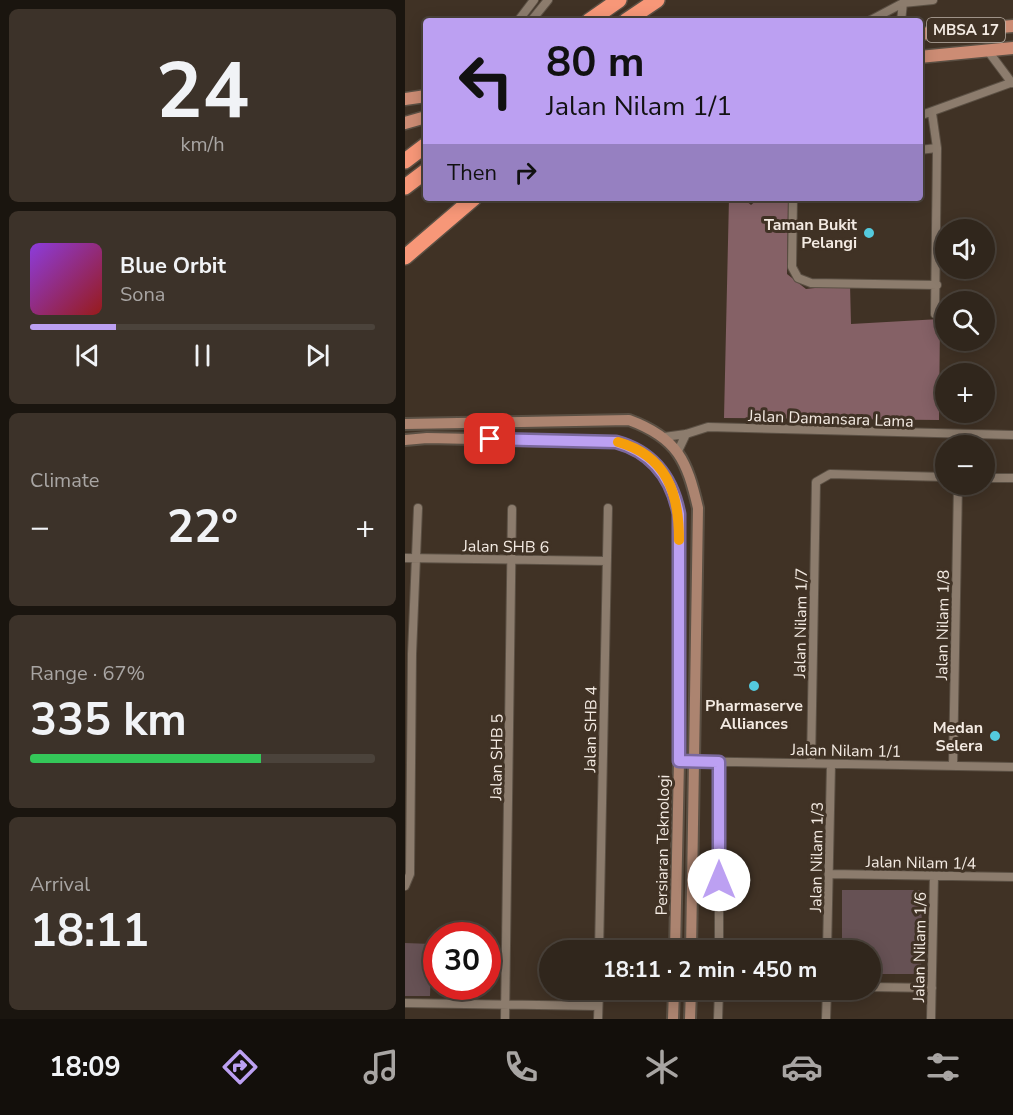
<!DOCTYPE html>
<html lang="en">
<head>
<meta charset="utf-8">
<style>
  body { margin:0; font-family:"Nunito Sans",sans-serif; background:#3c3229; color:#f1f3f6; height:100vh; display:flex; flex-direction:column; font-size:22px; white-space:nowrap }
  * { box-sizing:border-box; margin:0 }
  p { font-size:20px; color:#a8a5a3 }
  .icon { flex:none; width:33px; height:33px; fill:none; stroke:currentColor; stroke-width:2; stroke-linecap:round; stroke-linejoin:round }
  .map { position:relative; flex:1; overflow:hidden }
  .details { display:flex; flex-direction:column; gap:9px; padding:9px; background:#1a150f; width:405px }
  .details>* { flex:none }
  .hud { position:absolute; left:18px; top:18px; width:500px; height:183px; border-radius:6px; box-shadow:0 3px 15px #0003,0 0 0 2px #4b433b; background:#bca0f2; color:#111; overflow:hidden }
  .controls { position:absolute; left:530px; top:219px; display:grid; gap:12px }
  .controls a { display:grid; place-items:center; width:60px; height:60px; border-radius:50%; background:#30261c; box-shadow:0 3px 15px #0003,0 0 0 2px #4b433b; font-size:30px }
  .speed { position:absolute; left:18px; top:922px; display:flex; gap:12px; font-size:30px; font-weight:700; text-align:center }
  .speed>* { display:grid; place-content:center; width:78px; height:78px; border-radius:50%; background:#30261c; box-shadow:0 3px 15px #0003,0 0 0 2px #4b433b; line-height:1 }
  .speed .limit { border:9px solid #d22; background:#fff; color:#111 }
  .pin { position:absolute; display:grid; place-items:center; width:51px; height:51px; color:#fff; margin:-26px; border-radius:12px; box-shadow:0 3px 9px #0006 }
  .me { position:absolute; width:66px; margin:-33px; rotate:0deg; stroke-linejoin:round; filter:drop-shadow(0 0 4px #0008) }
  .turn { display:flex; align-items:center; gap:21px; height:126px; padding:0 24px; font-size:27px }
  .turn .icon { width:78px; height:78px; stroke-width:2.5 }
  .turn b { display:block; font-size:42px; line-height:51px }
  .then { display:flex; align-items:center; height:57px; padding:0 24px; background:#0003; gap:12px; font-size:22px }
  .big { font-size:45px; font-weight:700; line-height:1.1 }
  .details .tile { flex:1; display:flex; flex-direction:column; justify-content:center; gap:9px; min-width:0; padding:0 21px; border-radius:9px; background:#3c3229 }
  .details .dial { align-items:center; gap:0 }
  .dial b { font-size:78px; line-height:1 }
  .song { display:flex; align-items:center; gap:18px }
  .cover { width:72px; height:72px; border-radius:9px; background:linear-gradient(135deg,hsl(270 70% 55%),hsl(0 70% 35%)) }
  .played { height:6px; border-radius:3px; background:linear-gradient(90deg,#bca0f2 25%,#4b433b 25%) }
  .keys { display:flex; justify-content:space-around; direction:ltr }
  .heat { display:flex; justify-content:space-between; align-items:center; font-size:33px; direction:ltr }
  .charge { height:9px; border-radius:4px; background:linear-gradient(90deg,#34c759 67%,#4b433b 0) }
  .trip { position:absolute; left:134px; top:940px; width:342px; height:60px; border-radius:30px; background:#30261c; box-shadow:0 3px 15px #0003,0 0 0 2px #4b433b; font-weight:700; line-height:60px; text-align:center }
  .tab-bar { display:flex; height:96px; justify-content:space-around; align-items:center; background:#130f0b; color:#a8a5a3 }
  .tab-bar .icon { width:42px; height:42px }
  .tab-bar .active { color:#bca0f2 }
  .tab-bar b { font-size:27px; color:#f1f3f6 }
  main { display:flex; flex:1; min-height:0 }
  .map>svg:first-child { display:block }
  .green { fill:#665154 }
  .forest { fill:#856166 }
  .lines { fill:none; stroke-linecap:round; stroke-linejoin:round }
  .street-casing { stroke:#5b5044; stroke-width:10 }
  .secondary-casing { stroke:#5b5044; stroke-width:14 }
  .primary-casing { stroke:#5b5044; stroke-width:15 }
  .highway-casing { stroke:#5b5044; stroke-width:18 }
  .street { stroke:#8c7c6d; stroke-width:8 }
  .secondary { stroke:#ac8470; stroke-width:10 }
  .primary { stroke:#cc8c74; stroke-width:12 }
  .highway { stroke:#f79778; stroke-width:15 }
  .route-casing { stroke:#7a689d; stroke-width:15 }
  .route { stroke:#bca0f2; stroke-width:10 }
  .slow { stroke:#f59e0b; stroke-width:10 }
  .poi-dot { fill:#54cade; stroke:#403225; stroke-width:2 }
  .labels { text-anchor:middle; stroke-width:6; stroke-linejoin:round; paint-order:stroke }
  .shield { fill:#403225; stroke:#bdb3a9; stroke-width:1.5 }
  .shield-label { font-size:15px; font-weight:bold; fill:#f3eae2 }
  .poi-label { font-size:16px; font-weight:bold; fill:#f3eae2; stroke:#403225; text-anchor:end }
  .street-label { font-size:16px; fill:#f3eae2; stroke:#403225 }
</style>
</head>
<body>
<main>
<section class="details">
<div class="tile dial"><b>24</b><p>km/h</p></div>
<div class="tile">
<div class="song"><i class="cover"></i><div><b>Blue Orbit</b><p>Sona</p></div></div>
<div class="played"></div>
<div class="keys"><svg class="icon" aria-label="previous" viewBox="0 0 24 24"><path d="M18 5L8 12l10 7zM5 5v14"/></svg><svg class="icon" aria-label="pause" viewBox="0 0 24 24"><path d="M8 5v14M16 5v14"/></svg><svg class="icon" aria-label="next" viewBox="0 0 24 24"><path d="M6 5l10 7-10 7zM19 5v14"/></svg></div>
</div>
<div class="tile"><p>Climate</p>
<div class="heat"><a>−</a><b class="big">22°</b><a>+</a></div>
</div>
<div class="tile"><p>Range · 67%</p><b class="big">335 km</b><div class="charge"></div></div>
<div class="tile"><p>Arrival</p><b class="big">18:11</b></div>
</section>
<div class="map">
<svg width="608" height="1019" viewBox="0 0 608 1019">
  <rect width="100%" height="100%" fill="#403225"/>
  <path class="green" d="M 437,890 L 517,890 L 516,974 L 465,974 L 465,951 L 437,951 Z
    M 0,943 L 27,944 L 25,996 L 0,996 Z"/>
  <path class="forest" d="M 324,198 L 338,198 L 346,205 L 354,198 L 383,198 L 382,274 L 401,289 L 445,284 L 446,324 L 535,319 L 534,420 L 319,418 Z"/>
  <g class="lines">
    <g class="street-casing">
      <path id="street" d="M 113,21 L 129,0
        M 126,21 L 143,0
        M 464,21 L 498,3 L 528,0
        M 496,21 L 498,3
        M 583,51 L 607,83
        M 527,113 L 532,148 L 530,314
        M 514,116 L 608,82
        M 514,150 L 532,148
        M 388,198 L 387,267 L 393,278 L 406,283 L 532,285
        M 259,437 L 281,434 L 303,427 L 608,435
        M 273,451 L 281,434
        M 579,478 L 608,478
        M 0,558 L 202,561
        M 274,761 L 608,767
        M 406,763 L 411,482 L 425,474 L 540,477
        M 548,766 L 553,484
        M 424,874 L 608,877
        M 0,886 L 5,874 L 7,654 L 13,508
        M 194,951 L 203,508
        M 314,951 L 314,762
        M 422,951 L 426,764
        M 465,987 L 527,988
        M 0,1003 L 193,1006
        M 100,1019 L 107,509
        M 193,1019 L 194,990
        M 313,1019 L 314,990
        M 421,1019 L 422,990
        M 526,1019 L 529,876"/>
    </g>
    <g class="secondary-casing">
      <path id="secondary" d="M 0,424 L 224,420 C 273,438 282,461 293,508 L 286,951
        M 0,440 L 22,438 L 211,442 C 248,452 267,478 274,514 L 274,761 L 270,951
        M 268,1019 L 269,990
        M 285,1019 L 286,990"/>
    </g>
    <g class="primary-casing">
      <path id="primary" d="M 514,34 L 608,26
        M 514,57 L 608,48
        M 0,99 L 21,96
        M 0,123 L 21,117"/>
    </g>
    <g class="highway-casing">
      <path id="highway" d="M 184,21 L 214,0
        M 221,21 L 252,0
        M 0,161 L 21,145
        M 0,187 L 21,171
        M 0,257 L 69,198"/>
    </g>
    <use href="#street" class="street"/>
    <use href="#secondary" class="secondary"/>
    <use href="#primary" class="primary"/>
    <use href="#highway" class="highway"/>
  </g>
  <g class="lines">
    <g class="route-casing">
      <path id="route" d="M 85,439 L 211,442 C 248,452 267,478 274,514 L 274,761 L 314,762 L 314,880"/>
    </g>
    <use href="#route" class="route"/>
    <path class="slow" d="M 213,442 C 262,456 274,493 274,540"/>
  </g>
  <g class="poi-dot">
    <circle cx="464" cy="233" r="6"/>
    <circle cx="349" cy="686" r="6"/>
    <circle cx="590" cy="736" r="6"/>
  </g>
  <g class="labels">
    <rect class="shield" x="522" y="18" width="78" height="24" rx="4.5"/>
    <g class="shield-label">
      <text x="561" y="35">MBSA 17</text>
    </g>
    <g class="poi-label">
      <text x="452" y="230">Taman Bukit<tspan x="452" dy="18">Pelangi</tspan></text>
      <text x="349" y="711" text-anchor="middle">Pharmaserve<tspan x="349" dy="18">Alliances</tspan></text>
      <text x="578" y="733">Medan<tspan x="578" dy="18">Selera</tspan></text>
    </g>
    <g class="street-label">
      <text transform="translate(426 418) rotate(2)" y="6">Jalan Damansara Lama</text>
      <text transform="translate(101 546) rotate(1)" y="6">Jalan SHB 6</text>
      <text transform="translate(395 623) rotate(-89)" y="6">Jalan Nilam 1/7</text>
      <text transform="translate(537 625) rotate(-89)" y="6">Jalan Nilam 1/8</text>
      <text transform="translate(185 729) rotate(-89)" y="6">Jalan SHB 4</text>
      <text transform="translate(441 750) rotate(1)" y="6">Jalan Nilam 1/1</text>
      <text transform="translate(91 757) rotate(-89)" y="6">Jalan SHB 5</text>
      <text transform="translate(257 845) rotate(-89)" y="6">Persiaran Teknologi</text>
      <text transform="translate(411 857) rotate(-89)" y="6">Jalan Nilam 1/3</text>
      <text transform="translate(516 862) rotate(1)" y="6">Jalan Nilam 1/4</text>
      <text transform="translate(514 947) rotate(-89)" y="6">Jalan Nilam 1/6</text>
    </g>
  </g>
</svg>
<div class="controls">
<a><svg class="icon" aria-label="sound" viewBox="0 0 24 24"><path d="M4 9h4l5-4v14l-5-4H4zM17 9q2 3 0 6"/></svg></a>
<a><svg class="icon" aria-label="search" viewBox="0 0 24 24"><circle cx="10" cy="10" r="6"/><path d="M15 15l6 6"/></svg></a>
<a>+</a>
<a>−</a>
</div>
<div class="speed"><div class="limit">30</div></div>
<div class="pin" style="left:85px;top:439px;background:#d93025"><svg class="icon" aria-label="arrive" viewBox="0 0 24 24"><path d="M6 21V4h12l-3 4 3 4H6"/></svg></div>
<svg class="me" style="left:314px;top:880px" viewBox="-20 -20 40 40"><circle r="19" fill="#fff"/><path d="M0-13L10 11 0 6-10 11z" fill="#bca0f2"/></svg>
<div class="trip">18:11 · 2 min · 450 m</div>
<div class="hud">
<div class="turn"><svg class="icon" aria-label="left" viewBox="0 0 24 24"><path d="M17 20v-9H6M10 6l-5 5 5 5"/></svg><div><b>80 m</b>Jalan Nilam 1/1</div></div>
<div class="then">Then<svg class="icon" aria-label="right" viewBox="0 0 24 24"><path d="M7 20v-9h11M14 6l5 5-5 5"/></svg></div>
</div>
</div>
</main>
<nav class="tab-bar">
<b>18:09</b>
<svg class="icon active" aria-label="directions" viewBox="0 0 24 24"><path d="M12 3l9 9-9 9-9-9zM9 14v-3h6M13 9l2 2-2 2"/></svg>
<svg class="icon" aria-label="music" viewBox="0 0 24 24"><path d="M9 18V5l10-2v13"/><circle cx="6" cy="18" r="3"/><circle cx="16" cy="16" r="3"/></svg>
<svg class="icon" aria-label="phone" viewBox="0 0 24 24"><path d="M5 4h4l2 5-3 2q2 4 5 5l2-3 5 2v4C11 20 4 13 5 4z"/></svg>
<svg class="icon" aria-label="climate" viewBox="0 0 24 24"><path d="M12 3v18M4 7l16 10M4 17L20 7"/></svg>
<svg class="icon" aria-label="car" viewBox="0 0 24 24"><path d="M5 17H2v-5l4-1 3-4h7l3 4 3 1v5h-3M9 17h6M6 11h13"/><circle cx="7" cy="17" r="2"/><circle cx="17" cy="17" r="2"/></svg>
<svg class="icon" aria-label="filters" viewBox="0 0 24 24"><path d="M4 7h16M4 17h16"/><circle cx="9" cy="7" r="2"/><circle cx="15" cy="17" r="2"/></svg>
</nav>
</body>
</html>
